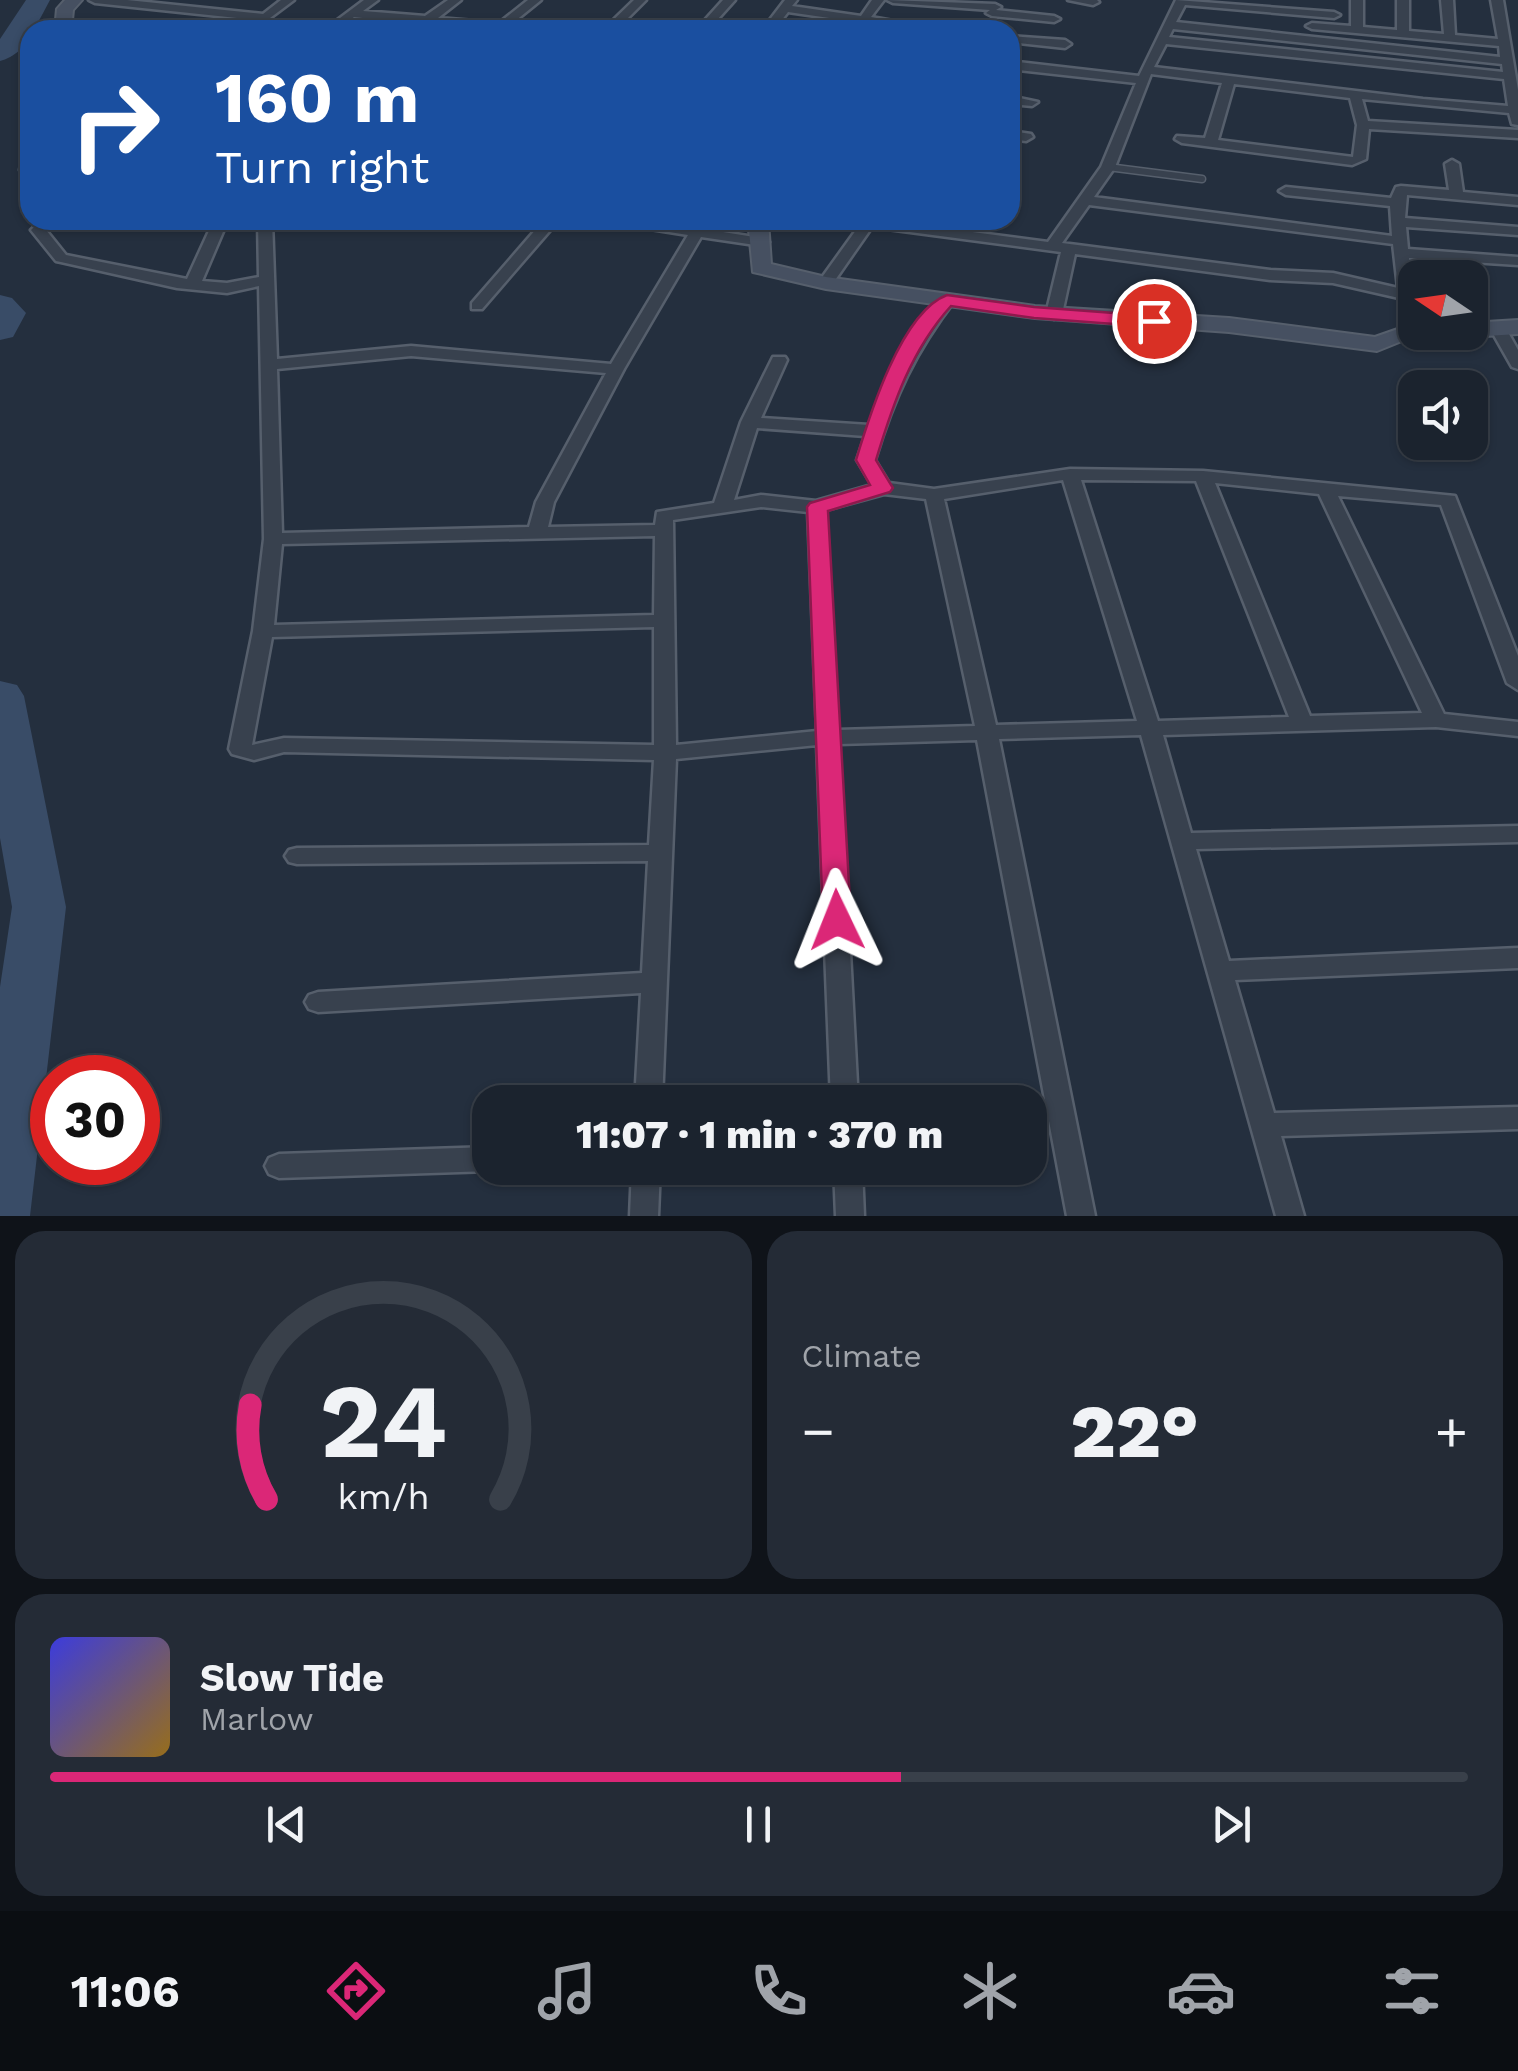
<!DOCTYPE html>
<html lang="en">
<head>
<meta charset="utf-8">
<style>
  body { margin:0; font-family:"Work Sans",sans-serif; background:#242b36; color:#f1f3f6; height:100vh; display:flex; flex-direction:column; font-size:38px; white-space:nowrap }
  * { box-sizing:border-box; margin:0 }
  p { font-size:32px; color:#a0a4aa }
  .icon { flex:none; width:55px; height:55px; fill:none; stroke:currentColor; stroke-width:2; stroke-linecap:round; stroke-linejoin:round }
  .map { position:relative; height:1216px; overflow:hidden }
  .panel { display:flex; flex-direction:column; gap:15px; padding:15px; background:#0f1319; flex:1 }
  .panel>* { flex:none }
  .hud { position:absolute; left:20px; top:20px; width:1000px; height:210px; border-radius:30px; box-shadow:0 2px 8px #0004,0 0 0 2px #39404a; background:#1a4fa0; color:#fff; overflow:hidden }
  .needle { width:65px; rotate:283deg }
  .buttons { position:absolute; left:1398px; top:260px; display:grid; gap:20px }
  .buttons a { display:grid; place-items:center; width:90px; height:90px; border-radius:20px; background:#1b232e; box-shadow:0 2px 8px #0004,0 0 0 2px #39404a; font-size:50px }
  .speed { position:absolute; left:30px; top:1055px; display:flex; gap:20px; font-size:50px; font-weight:700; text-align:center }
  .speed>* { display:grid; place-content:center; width:130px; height:130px; border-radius:50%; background:#1b232e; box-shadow:0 2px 8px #0004,0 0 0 2px #39404a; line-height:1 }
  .speed .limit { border:15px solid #d22; background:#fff; color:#111 }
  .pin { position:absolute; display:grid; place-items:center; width:85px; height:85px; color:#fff; margin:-42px; border:5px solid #fff; border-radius:50%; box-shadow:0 2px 10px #0007 }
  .me { position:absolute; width:110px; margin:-55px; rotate:358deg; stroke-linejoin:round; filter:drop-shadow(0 0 8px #0008) }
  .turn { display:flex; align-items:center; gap:35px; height:210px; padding:0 30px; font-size:45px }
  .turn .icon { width:130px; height:130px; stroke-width:2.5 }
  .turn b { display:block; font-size:70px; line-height:85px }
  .big { font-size:75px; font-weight:800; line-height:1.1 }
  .panel .card { flex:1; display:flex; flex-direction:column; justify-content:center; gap:15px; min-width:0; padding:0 35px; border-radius:30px; background:#242b36 }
  .panel .dial { align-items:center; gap:0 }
  .dial svg { height:260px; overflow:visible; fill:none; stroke:#39404a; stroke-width:7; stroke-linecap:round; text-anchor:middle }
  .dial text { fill:#f1f3f6; stroke:none }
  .song { display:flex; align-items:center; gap:30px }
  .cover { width:120px; height:120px; border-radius:15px; background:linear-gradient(135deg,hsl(240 70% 55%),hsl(40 70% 35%)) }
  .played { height:10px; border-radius:5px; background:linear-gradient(90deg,#db2777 60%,#39404a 60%) }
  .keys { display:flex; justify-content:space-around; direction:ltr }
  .heat { display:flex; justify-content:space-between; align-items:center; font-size:55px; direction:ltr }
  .panel .tiles { flex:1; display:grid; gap:15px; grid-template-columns:1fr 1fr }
  .card:last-child { grid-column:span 2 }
  .trip { position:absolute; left:472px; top:1085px; width:575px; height:100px; border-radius:30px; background:#1b232e; box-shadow:0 2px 8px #0004,0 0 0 2px #39404a; font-weight:800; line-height:100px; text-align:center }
  .tab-bar { display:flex; height:160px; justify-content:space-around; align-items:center; background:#0b0e12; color:#a0a4aa }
  .tab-bar .icon { width:70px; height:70px }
  .tab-bar .selected { color:#db2777 }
  .tab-bar b { font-size:45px; color:#f1f3f6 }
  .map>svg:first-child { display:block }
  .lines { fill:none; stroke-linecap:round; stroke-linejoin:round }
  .river { fill:#394c67; fill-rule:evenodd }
  .lane-casing { stroke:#565f6c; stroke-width:9 }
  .street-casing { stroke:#565f6c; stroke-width:5 }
  .secondary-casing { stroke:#565f6c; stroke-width:4 }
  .lane { stroke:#38414e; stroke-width:6 }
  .street { fill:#38414e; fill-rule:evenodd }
  .secondary { fill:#465061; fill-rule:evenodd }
  .route { fill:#db2777; stroke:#8e194d; stroke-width:2.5 }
</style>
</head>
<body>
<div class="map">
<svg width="1518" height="1216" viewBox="0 0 1518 1216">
  <rect width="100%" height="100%" fill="#242f3e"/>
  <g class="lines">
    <path class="river" d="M 26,0 L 50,0 L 34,30 L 30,30 C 30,45 13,58 0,61 L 0,39 Z
      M 0,295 L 12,298 L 26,313 L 13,337 L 0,340 Z
      M 0,681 L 17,685 L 24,696 L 66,907 L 30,1216 L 0,1216 L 0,987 L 12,907 L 0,838 Z"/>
    <g class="lane-casing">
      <path id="lane" d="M 1108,167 L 1202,179"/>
    </g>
    <g class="street-casing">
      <path id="street" d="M 89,0 L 127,0 L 263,14 L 281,0 L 294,0 L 258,27 L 252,24 L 256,20 L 95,3 Z
        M 364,0 L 378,0 L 363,11 L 425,16 L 448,0 L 461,0 L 438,18 L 499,23 L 528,0 L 541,0 L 504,30 L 424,25 L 354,17 L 337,30 L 324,30 Z
        M 634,0 L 646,0 L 616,30 L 603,30 Z
        M 723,0 L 735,0 L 708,30 L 696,30 Z
        M 785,0 L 797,0 L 792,6 L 861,16 L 872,0 L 884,0 L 871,17 L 943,30 L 913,30 L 867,23 L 862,30 L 854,30 L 857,22 L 788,12 L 774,30 L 762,30 Z
        M 887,0 L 995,4 L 1001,7 L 996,10 L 1054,16 L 1060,19 L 1054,22 L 992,16 L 986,13 L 990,10 L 893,3 Z
        M 1068,0 L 1097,0 L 1099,2 L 1093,5 Z
        M 1176,0 L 1334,12 L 1340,15 L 1334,18 L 1185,5 L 1176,22 L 1500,57 L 1499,46 L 1312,29 L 1306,26 L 1312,23 L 1351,26 L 1351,0 L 1363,0 L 1363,27 L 1397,30 L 1397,0 L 1409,0 L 1409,31 L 1444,34 L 1441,0 L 1453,0 L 1455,35 L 1498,39 L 1491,0 L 1503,0 L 1518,90 L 1518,125 L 1512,124 L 1509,113 L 1362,99 L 1368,121 L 1518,130 L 1518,138 L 1369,129 L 1366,159 L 1352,165 L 1182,143 L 1175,139 L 1177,136 L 1205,138 L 1222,83 L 1151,74 L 1115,167 L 1094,197 L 1392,236 L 1390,206 L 1286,195 L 1279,191 L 1286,187 L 1391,198 L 1396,187 L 1401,186 L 1449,190 L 1445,164 L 1452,160 L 1459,164 L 1463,192 L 1518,197 L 1518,205 L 1407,195 L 1405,218 L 1518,227 L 1518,235 L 1406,227 L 1408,249 L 1518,257 L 1518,265 L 1409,258 L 1415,332 L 1420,332 L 1414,335 L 1406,330 L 1399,298 L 1333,283 L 1270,280 L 1075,254 L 1062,314 L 1054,319 L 1046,314 L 1061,252 L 872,227 L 831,286 L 821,286 L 818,283 L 859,226 L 841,220 L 881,220 L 1048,242 L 1101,167 L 1136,83 L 1010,69 L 1010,61 L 1139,76 ZM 1173,29 L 1502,64 L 1503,72 L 1169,37 ZM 1166,44 L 1504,79 L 1508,106 L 1423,99 L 1154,67 ZM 1234,84 L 1350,98 L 1357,125 L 1353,157 L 1218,140 ZM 1089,205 L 1393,244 L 1398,288 L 1333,273 L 1270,270 L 1062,243 Z
        M 1010,36 L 1065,40 L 1071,44 L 1065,48 L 1010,42 Z
        M 1010,96 L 1038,102 L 1032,106 L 1010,104 Z
        M 1010,131 L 1031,134 L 1033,137 L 1026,141 L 1010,139 Z
        M 30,150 L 30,171 L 20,170 L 23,154 Z
        M 41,220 L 56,220 L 46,230 L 66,255 L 187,279 L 214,220 L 228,220 L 202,281 L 227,283 L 259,277 L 258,220 L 272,220 L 277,359 L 411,346 L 611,364 L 688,235 L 619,224 L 612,220 L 647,220 L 767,239 L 769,242 L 762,246 L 701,237 L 624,369 L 554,502 L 548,527 L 655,525 L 657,512 L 714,503 L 741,422 L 773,357 L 785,357 L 787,360 L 761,418 L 869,425 C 880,392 915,310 947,295 L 955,300 C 915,352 894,397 875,460 L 889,483 L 934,489 L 1070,469 L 1203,471 L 1455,496 L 1518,656 L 1518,690 L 1507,683 L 1441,505 L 1338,496 L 1444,714 L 1518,722 L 1518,736 L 1436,727 L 1163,735 L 1191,833 L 1518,826 L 1518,842 L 1196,849 L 1229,961 L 1518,948 L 1518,968 L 1235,980 L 1274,1113 L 1518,1107 L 1518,1129 L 1281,1136 L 1304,1216 L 1276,1216 L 1141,735 L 999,739 L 1095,1216 L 1067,1216 L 977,740 L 839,744 L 858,1102 L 831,1102 L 817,745 L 676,759 L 662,1102 L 635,1102 L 641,993 L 318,1012 L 309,1009 L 305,1002 L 309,995 L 318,992 L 642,973 L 648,861 L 297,864 L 289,862 L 285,856 L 289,850 L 297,848 L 649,845 L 654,760 L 284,752 L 254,760 L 232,754 L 229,749 L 253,631 L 264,539 L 259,286 L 227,293 L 177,288 L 61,262 L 56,261 L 31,230 ZM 411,356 L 606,373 L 536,502 L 529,527 L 282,533 L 277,369 ZM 757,428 L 865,436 L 857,460 L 872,485 L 816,501 L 761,495 L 734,500 ZM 1063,480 L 1137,721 L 996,725 L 944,499 ZM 1081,480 L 1196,481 L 1289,717 L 1158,721 ZM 1215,483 L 1319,494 L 1422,713 L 1310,716 ZM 884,494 L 926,499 L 975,726 L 838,730 L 826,510 ZM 761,507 L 808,512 L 817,731 L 676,745 L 673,520 ZM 655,536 L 654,615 L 274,625 L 282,544 ZM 654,627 L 654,745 L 284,738 L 252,745 L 272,637 Z
        M 544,220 L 559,220 L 482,309 L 472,309 L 472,303 Z
        M 1499,325 L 1505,327 L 1518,350 L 1518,369 L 1512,367 L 1491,330 Z
        M 490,1147 L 490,1168 L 500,1168 L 490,1171 L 279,1178 L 269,1174 L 265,1166 L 269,1158 L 279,1154 Z
        M 632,1168 L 660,1168 L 658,1216 L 630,1216 Z
        M 834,1168 L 862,1168 L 864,1216 L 836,1216 Z"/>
    </g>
    <g class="secondary-casing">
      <path id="secondary" d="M 65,0 L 82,0 L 73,10 L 71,30 L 55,30 L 57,9 Z
        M 748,220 L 768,220 L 771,264 L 826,277 L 1035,306 L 1229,318 L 1375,337 L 1415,323 L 1415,332 L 1424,332 L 1377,351 L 1229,332 L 1035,318 L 826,289 L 753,272 Z
        M 1518,320 L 1518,334 L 1470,337 L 1461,332 L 1470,332 L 1470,323 Z"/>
    </g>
    <use href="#lane" class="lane"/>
    <use href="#street" class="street"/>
    <use href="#secondary" class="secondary"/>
  </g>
  <path class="route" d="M 947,295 L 1034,307 L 1154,316 L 1163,321 L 1154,327 L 1034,318 L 951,306 C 911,350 893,404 876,460 L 893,488 L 890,492 L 828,511 L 851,920 L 847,927 L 837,930 L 827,927 L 823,920 L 807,507 L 810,503 L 870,485 L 856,460 C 869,417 901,312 947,295 Z"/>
</svg>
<div class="buttons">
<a><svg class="needle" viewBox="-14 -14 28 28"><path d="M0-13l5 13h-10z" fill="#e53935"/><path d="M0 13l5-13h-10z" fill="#a0a4aa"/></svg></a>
<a><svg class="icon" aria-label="sound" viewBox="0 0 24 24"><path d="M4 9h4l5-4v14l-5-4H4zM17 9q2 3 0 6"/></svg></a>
</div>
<div class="speed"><div class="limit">30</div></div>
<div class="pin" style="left:1154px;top:321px;background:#d93025"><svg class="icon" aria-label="arrive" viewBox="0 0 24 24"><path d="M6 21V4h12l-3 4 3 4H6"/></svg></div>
<svg class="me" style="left:837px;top:920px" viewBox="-20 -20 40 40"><path d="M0-17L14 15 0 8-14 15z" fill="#db2777" stroke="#fff" stroke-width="4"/></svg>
<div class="trip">11:07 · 1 min · 370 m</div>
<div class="hud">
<div class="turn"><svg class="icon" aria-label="right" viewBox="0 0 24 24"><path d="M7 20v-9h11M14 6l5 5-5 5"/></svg><div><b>160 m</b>Turn right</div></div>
</div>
</div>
<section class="panel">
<div class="tiles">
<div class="card dial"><svg viewBox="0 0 100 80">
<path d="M14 69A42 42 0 1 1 86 69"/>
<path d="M14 69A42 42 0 0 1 9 40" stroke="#db2777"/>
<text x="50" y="56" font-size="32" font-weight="700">24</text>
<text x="50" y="72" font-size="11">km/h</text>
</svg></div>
<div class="card"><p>Climate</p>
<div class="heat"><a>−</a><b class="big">22°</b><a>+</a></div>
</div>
<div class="card">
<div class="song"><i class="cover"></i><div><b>Slow Tide</b><p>Marlow</p></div></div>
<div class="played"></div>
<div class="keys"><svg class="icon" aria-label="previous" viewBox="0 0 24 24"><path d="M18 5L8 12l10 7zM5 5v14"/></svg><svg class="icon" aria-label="pause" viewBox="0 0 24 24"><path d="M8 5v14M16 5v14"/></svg><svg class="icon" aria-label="next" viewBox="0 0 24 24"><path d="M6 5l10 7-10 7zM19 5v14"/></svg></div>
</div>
</div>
</section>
<nav class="tab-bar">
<b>11:06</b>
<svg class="icon selected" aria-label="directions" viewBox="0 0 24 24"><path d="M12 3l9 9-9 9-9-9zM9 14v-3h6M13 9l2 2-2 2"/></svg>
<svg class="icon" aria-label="music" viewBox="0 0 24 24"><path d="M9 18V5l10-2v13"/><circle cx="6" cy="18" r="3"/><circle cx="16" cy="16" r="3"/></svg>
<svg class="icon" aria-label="phone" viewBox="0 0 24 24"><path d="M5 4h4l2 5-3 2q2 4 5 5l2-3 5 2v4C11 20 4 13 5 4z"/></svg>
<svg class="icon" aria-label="climate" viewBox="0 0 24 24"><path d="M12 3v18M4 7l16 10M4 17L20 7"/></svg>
<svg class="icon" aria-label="car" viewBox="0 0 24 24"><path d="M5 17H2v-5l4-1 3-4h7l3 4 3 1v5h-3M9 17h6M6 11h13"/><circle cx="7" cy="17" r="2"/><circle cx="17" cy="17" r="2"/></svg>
<svg class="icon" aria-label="filters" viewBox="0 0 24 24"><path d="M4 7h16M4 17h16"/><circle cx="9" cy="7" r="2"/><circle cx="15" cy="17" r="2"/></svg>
</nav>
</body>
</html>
